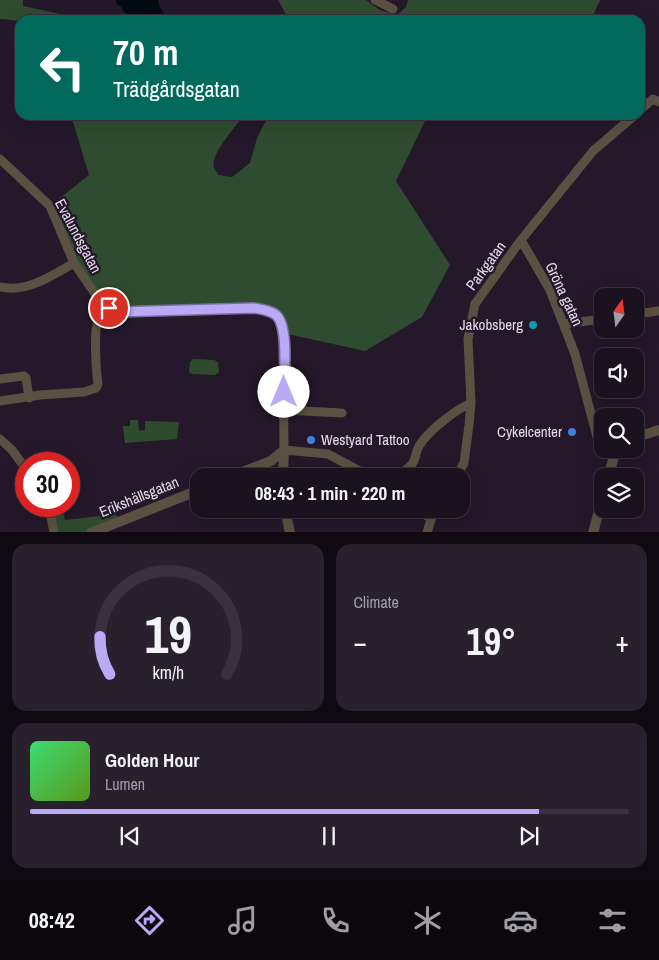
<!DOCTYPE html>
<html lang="en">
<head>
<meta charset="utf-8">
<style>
  body { margin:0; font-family:"Archivo Narrow",sans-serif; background:#28202d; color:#f1f3f6; height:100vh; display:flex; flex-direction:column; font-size:19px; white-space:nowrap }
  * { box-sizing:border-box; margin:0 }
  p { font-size:16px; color:#a09ea5 }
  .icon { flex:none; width:28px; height:28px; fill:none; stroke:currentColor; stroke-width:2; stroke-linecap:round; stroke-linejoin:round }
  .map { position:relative; height:532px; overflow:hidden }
  .side { display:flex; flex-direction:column; gap:12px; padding:12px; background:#0f0a12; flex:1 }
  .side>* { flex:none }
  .top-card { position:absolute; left:15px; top:15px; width:630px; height:105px; border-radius:15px; box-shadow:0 5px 20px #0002,0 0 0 1px #39323e; background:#00695c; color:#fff; overflow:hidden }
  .needle { width:32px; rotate:14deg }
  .buttons { position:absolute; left:594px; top:288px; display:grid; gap:10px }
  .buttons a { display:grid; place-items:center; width:50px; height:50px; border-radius:10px; background:#1b1220; box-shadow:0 5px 20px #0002,0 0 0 1px #39323e; font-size:25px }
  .speed { position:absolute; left:15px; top:452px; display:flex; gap:10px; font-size:25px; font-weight:700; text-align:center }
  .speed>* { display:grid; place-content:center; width:65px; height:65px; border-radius:50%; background:#1b1220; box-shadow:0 5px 20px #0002,0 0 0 1px #39323e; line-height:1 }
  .speed .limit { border:8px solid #d22; background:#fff; color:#111 }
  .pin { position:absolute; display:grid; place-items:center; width:42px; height:42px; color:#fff; margin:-21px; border:2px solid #fff; border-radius:50%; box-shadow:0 1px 5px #0007 }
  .me { position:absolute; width:55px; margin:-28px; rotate:0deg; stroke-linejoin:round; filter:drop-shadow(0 0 4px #0008) }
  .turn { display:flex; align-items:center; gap:18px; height:105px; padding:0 15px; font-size:22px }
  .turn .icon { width:65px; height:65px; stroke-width:2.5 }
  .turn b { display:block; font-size:35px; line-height:42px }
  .big { font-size:38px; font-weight:700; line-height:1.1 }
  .side .card { flex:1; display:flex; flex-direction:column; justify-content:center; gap:8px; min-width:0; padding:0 18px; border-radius:15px; background:#28202d }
  .side .dial { align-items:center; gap:0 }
  .dial svg { height:130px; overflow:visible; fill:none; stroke:#39323e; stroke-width:7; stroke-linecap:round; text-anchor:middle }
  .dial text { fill:#f1f3f6; stroke:none }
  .song { display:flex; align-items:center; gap:15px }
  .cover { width:60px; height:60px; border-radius:8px; background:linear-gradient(135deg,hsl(140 70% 55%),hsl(90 70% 35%)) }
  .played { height:5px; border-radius:2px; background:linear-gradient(90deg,#baaaf6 85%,#39323e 85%) }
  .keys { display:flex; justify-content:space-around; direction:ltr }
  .heat { display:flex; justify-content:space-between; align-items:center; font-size:28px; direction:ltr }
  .side .tiles { flex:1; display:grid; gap:12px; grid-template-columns:1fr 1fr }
  .card:last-child { grid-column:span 2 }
  .trip { position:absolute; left:190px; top:468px; width:280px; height:50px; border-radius:15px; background:#1b1220; box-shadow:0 5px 20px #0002,0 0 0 1px #39323e; font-weight:700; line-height:50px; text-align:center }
  .tab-bar { display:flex; height:80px; justify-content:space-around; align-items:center; background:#0b070d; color:#a09ea5 }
  .tab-bar .icon { width:35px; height:35px }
  .tab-bar .selected { color:#baaaf6 }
  .tab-bar b { font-size:22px; color:#f1f3f6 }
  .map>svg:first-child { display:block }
  .green { fill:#2f4b2f }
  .forest { fill:#304c30 }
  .water { fill:#000b11 }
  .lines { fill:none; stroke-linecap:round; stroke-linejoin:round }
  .minor { stroke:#5a5142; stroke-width:9 }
  .tertiary { stroke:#5a5142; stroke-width:10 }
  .route-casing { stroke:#796ea0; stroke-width:12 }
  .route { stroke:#baaaf6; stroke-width:9 }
  .culture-dot { fill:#0f9aa8; stroke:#24182a; stroke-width:2 }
  .shop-dot { fill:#3f7fe0; stroke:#24182a; stroke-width:2 }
  .labels { text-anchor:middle; stroke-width:5; stroke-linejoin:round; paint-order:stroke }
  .street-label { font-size:15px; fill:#e2dbe7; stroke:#24182a }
  .poi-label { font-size:15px; fill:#e2dbe7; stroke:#24182a; text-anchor:end }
</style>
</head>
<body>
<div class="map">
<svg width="659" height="533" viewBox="0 0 659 533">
  <rect width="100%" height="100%" fill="#24182a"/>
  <path class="green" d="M 193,359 L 214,360 L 218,362 L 219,372 L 215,375 L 192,374 L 189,372 L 190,362 Z
    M 130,420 L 138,420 L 139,431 L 145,430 L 145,421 L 179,422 L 177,439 L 125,443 L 123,426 L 130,426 Z
    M 63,511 L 65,520 L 116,514 L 120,522 L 91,532 L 54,532 L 50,512 Z"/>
  <path class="forest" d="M 0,0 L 23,0 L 23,6 L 88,20 L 20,21 L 0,19 Z
    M 278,0 L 366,0 L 380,10 L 397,15 L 406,7 L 408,0 L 600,0 L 591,20 L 289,20 Z
    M 71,115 L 243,115 C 236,128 210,153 214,168 C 214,168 218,174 218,175 L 232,177 L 250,163 L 257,138 L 269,115 L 428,115 L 396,181 L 450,265 L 422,317 L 365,351 L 283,333 L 283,327 L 262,309 L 116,312 L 90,288 L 50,206 L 89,175 Z"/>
  <path class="water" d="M 116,0 L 158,0 L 160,7 L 164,14 L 129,16 L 124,12 L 121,6 L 117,5 Z"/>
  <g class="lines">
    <path class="minor" d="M 375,0 L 393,9
      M 640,110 L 653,99 L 659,102
      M 0,159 L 50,206 L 74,263 L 98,298 L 116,312 L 254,308 C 270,310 282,316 283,333 L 284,450 L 328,454 L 369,476
      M 521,240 L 550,290 L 575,354 L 599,444 L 602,446
      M 0,287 C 27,293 51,276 74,263
      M 635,314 L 659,311
      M 564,324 L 602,319
      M 0,379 L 24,376 L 26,378 L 29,398
      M 0,401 L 40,395 L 84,392 L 96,388 L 98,384 C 96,370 94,337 97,324 C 99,317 104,312 109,308
      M 284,410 L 342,413
      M 0,439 L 12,450 L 26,469
      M 396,476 C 402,472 411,468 414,461 C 416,456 416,451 419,446 C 428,431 455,410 471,403
      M 457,476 L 464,463 L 469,425 L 471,403 L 468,339 L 475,304 L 521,240 L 593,151 L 635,115
      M 49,506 L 54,533
      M 418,509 L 431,519
      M 427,533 L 431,519 L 437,509"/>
    <path class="tertiary" d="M 635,439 L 640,436 L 659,430
      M 232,476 L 271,461 L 284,450
      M 283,476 L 284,450
      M 608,476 L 615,454 L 622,449
      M 285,509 L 290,533
      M 91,533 L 199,490
      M 593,533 L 602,499"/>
  </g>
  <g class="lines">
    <g class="route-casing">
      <path id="route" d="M 109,308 L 116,312 L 254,308 C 261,309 271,311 276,315 C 289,326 284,375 284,392"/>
    </g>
    <use href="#route" class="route"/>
  </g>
  <circle class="culture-dot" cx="533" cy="325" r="5"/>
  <g class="shop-dot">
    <circle cx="572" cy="432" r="5"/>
    <circle cx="311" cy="440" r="5"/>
  </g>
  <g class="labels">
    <g class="street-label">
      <text transform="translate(78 236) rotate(62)" y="5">Evalundsgatan</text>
      <text transform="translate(486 266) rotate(-54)" y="5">Parkgatan</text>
      <text transform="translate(564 294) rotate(65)" y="5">Gröna gatan</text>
      <text transform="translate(139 497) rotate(-22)" y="5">Erikshällsgatan</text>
    </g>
    <g class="poi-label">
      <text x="523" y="330">Jakobsberg</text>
      <text x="562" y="437">Cykelcenter</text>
      <text x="321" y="445" text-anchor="start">Westyard Tattoo</text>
    </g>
  </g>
</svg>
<div class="buttons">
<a><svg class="needle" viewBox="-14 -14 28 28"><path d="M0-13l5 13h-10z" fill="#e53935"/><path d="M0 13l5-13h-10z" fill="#a09ea5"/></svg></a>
<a><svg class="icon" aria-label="sound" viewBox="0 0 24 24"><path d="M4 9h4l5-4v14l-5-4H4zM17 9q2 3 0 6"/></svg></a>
<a><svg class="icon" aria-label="search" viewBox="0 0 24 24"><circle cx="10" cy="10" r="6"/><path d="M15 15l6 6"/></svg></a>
<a><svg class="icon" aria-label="layers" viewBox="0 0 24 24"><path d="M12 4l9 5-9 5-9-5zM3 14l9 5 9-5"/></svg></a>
</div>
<div class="speed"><div class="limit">30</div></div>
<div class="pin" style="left:109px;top:308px;background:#d93025"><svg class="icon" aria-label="arrive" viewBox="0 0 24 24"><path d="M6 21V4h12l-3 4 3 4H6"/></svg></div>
<svg class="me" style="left:284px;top:392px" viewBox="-20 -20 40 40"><circle r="19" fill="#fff"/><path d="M0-13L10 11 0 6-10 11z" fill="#baaaf6"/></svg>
<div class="trip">08:43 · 1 min · 220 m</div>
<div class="top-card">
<div class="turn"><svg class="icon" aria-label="left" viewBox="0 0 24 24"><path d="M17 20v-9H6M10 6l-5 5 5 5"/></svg><div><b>70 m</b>Trädgårdsgatan</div></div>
</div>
</div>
<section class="side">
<div class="tiles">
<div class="card dial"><svg viewBox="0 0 100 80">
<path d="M14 69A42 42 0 1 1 86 69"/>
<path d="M14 69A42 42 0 0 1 8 46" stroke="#baaaf6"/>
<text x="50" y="56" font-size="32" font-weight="700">19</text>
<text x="50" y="72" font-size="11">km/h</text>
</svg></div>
<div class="card"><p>Climate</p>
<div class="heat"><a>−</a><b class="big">19°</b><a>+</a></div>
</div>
<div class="card">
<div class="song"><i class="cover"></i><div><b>Golden Hour</b><p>Lumen</p></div></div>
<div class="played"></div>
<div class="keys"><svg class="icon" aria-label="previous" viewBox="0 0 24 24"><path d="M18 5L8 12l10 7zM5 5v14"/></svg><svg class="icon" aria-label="pause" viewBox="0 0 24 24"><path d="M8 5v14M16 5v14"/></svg><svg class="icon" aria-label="next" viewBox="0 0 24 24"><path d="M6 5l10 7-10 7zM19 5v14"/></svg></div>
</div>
</div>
</section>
<nav class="tab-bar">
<b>08:42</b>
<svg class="icon selected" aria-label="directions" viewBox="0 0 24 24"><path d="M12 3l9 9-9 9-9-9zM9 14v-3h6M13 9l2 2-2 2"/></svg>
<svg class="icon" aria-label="music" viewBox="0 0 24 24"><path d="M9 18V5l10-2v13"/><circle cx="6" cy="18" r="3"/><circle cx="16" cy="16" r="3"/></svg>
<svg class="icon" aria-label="phone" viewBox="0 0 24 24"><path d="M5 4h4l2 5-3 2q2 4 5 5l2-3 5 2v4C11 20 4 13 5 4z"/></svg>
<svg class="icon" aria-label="climate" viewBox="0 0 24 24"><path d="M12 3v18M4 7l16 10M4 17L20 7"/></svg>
<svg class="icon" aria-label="car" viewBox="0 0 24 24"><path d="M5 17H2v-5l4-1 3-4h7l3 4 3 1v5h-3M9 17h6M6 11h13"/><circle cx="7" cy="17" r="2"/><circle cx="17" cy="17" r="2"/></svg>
<svg class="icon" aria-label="filters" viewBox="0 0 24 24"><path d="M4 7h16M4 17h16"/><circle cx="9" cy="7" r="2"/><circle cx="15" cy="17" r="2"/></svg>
</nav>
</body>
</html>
